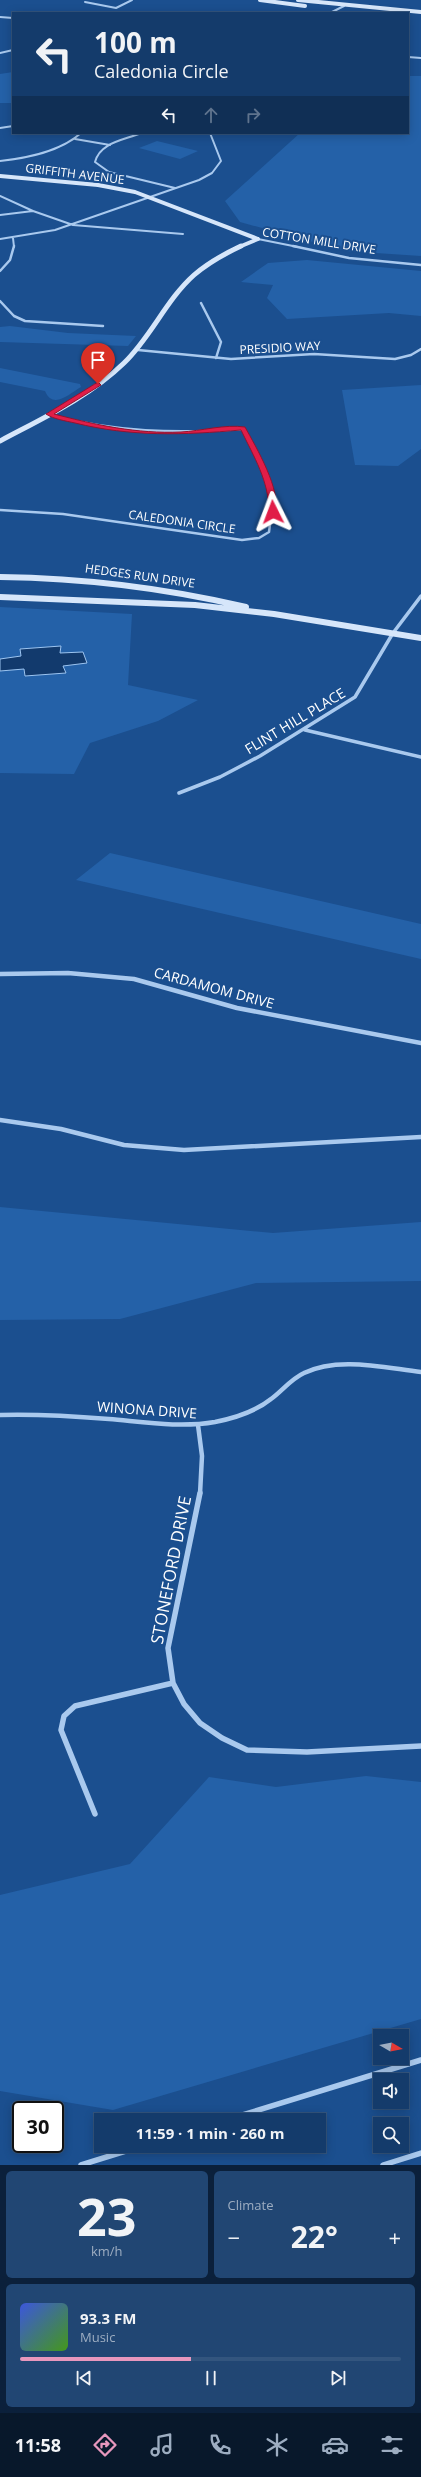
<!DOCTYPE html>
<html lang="en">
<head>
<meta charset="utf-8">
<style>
  body { margin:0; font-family:"Open Sans",sans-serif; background:#214673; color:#f1f3f6; height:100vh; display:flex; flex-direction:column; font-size:15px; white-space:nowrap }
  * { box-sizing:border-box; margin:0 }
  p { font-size:13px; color:#9dadc1 }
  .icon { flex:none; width:22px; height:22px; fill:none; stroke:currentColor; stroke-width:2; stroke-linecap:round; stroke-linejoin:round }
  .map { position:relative; height:2165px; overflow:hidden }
  .side { display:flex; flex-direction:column; gap:6px; padding:6px; background:#0b203b; flex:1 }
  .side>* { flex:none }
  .top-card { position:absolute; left:12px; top:12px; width:397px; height:122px; border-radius:0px; box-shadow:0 2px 10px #0003,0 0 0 1px #33557e; background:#143b6b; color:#f1f3f6; overflow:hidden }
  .needle { width:26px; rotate:99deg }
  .controls { position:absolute; left:373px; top:2029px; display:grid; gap:8px }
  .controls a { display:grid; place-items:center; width:36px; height:36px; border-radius:0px; background:#143b6b; box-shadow:0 2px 10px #0003,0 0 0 1px #33557e; font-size:20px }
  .speed { position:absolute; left:12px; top:2101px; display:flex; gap:8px; font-size:20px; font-weight:700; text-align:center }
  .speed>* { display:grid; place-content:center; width:52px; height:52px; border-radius:50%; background:#143b6b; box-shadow:0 2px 10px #0003,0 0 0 1px #33557e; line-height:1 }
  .speed .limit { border:2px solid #111; border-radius:6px; background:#fff; color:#111 }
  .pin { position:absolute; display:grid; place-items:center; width:34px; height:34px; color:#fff; margin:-41px -17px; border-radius:50% 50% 50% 0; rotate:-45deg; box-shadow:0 0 4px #0007 }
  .pin .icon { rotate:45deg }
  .me { position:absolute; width:44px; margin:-22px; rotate:357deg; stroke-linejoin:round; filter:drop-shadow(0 0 3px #0008) }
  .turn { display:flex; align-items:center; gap:14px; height:84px; padding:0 16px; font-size:18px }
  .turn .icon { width:52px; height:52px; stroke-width:2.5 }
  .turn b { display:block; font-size:28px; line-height:34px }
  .lanes { display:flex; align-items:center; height:38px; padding:0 16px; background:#0003; justify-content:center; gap:20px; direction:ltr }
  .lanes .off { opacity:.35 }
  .big { font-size:30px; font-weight:700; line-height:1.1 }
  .side .tile { flex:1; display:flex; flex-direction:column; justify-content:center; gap:6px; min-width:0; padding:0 14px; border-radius:6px; background:#214673 }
  .side .dial { align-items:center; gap:0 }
  .dial b { font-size:52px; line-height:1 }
  .song { display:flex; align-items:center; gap:12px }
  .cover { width:48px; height:48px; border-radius:6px; background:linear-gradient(135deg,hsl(230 70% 55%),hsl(100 70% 35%)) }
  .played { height:4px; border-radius:2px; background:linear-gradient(90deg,#e797bd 45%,#33557e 45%) }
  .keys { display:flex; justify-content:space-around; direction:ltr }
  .heat { display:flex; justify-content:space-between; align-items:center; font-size:22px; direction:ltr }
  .side .tiles { flex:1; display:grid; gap:6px; grid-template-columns:1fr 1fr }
  .tile:last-child { grid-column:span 2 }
  .trip { position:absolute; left:94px; top:2113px; width:232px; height:40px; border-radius:0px; background:#143b6b; box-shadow:0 2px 10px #0003,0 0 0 1px #33557e; font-weight:700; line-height:40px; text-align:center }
  .tabs { display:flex; height:64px; justify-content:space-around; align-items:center; background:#08182b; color:#9dadc1 }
  .tabs .icon { width:28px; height:28px }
  .tabs .on { color:#e797bd }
  .tabs b { font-size:18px; color:#f1f3f6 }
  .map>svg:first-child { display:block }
  .green { fill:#2461a8 }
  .water { fill:#123a6d; stroke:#9cc4f0 }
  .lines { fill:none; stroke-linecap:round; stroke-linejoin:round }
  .street-far4 { stroke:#a9c9ee; stroke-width:2 }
  .street-far3 { stroke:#a9c9ee; stroke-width:2.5 }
  .street-far2 { stroke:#a9c9ee; stroke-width:3.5 }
  .street-far1 { stroke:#a9c9ee; stroke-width:4.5 }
  .street { stroke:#a9c9ee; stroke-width:5.5 }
  .secondary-far2 { stroke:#d6e6fa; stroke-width:4 }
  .secondary-far1 { stroke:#d6e6fa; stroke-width:5 }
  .secondary { stroke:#d6e6fa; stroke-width:6 }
  .route { fill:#e11d48; stroke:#92132f }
  .labels { text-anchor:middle; stroke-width:4; stroke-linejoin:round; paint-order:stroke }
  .far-street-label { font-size:12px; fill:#fff; stroke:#1b4f8f }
  .street-label { font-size:14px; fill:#fff; stroke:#1b4f8f }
  .near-street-label { font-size:17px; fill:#fff; stroke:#1b4f8f }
</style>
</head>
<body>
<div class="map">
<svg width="421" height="2165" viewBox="0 0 421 2165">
  <rect width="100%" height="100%" fill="#1b4f8f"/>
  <path class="green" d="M 13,72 L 13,103 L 0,103 L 0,74 Z
    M 408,76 L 421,76 L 421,256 L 346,251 L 240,222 L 225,201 L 300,133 L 408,133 Z
    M 157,141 L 198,151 L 180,159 L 139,148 Z
    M 307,260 L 421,271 L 421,316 L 389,313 L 287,319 L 267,298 L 273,285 L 241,282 L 268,263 Z
    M 10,326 L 68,333 L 136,336 L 128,346 L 0,342 L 0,327 Z
    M 0,368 L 80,384 L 81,387 C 69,394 53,410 45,391 L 0,382 Z
    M 421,385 L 421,449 L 398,466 L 355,465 L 342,390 Z
    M 0,607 L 132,614 L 128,685 L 198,700 L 158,721 L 90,743 L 74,774 L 0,773 Z
    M 110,853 L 421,924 L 421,959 L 76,880 Z
    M 0,1207 L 273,1233 L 421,1222 L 421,1281 L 256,1283 L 120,1319 L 0,1320 Z
    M 366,1776 L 421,1782 L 421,2019 L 113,2110 L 0,2091 L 0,1895 L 130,1864 L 209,1777 L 276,1787 Z"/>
  <path class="water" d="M 61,646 L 60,653 L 83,652 L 87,663 L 63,666 L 66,673 L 25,676 L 24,669 L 0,671 L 0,659 L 21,656 L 20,649 Z"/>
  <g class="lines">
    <path class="street-far4" d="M 85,2 L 116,8 L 132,0
      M 277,13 L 294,13
      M 330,13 L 344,6
      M 0,17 L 13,18
      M 0,53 L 13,50
      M 408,57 L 421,58
      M 0,128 L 13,126
      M 141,133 C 125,140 100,142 95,162 L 109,172 L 175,188
      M 75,139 L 110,145
      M 0,161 C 27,158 60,152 81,133
      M 0,196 L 33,211 L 0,215
      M 33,211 L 73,225 L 183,234
      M 13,238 L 14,247
      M 0,239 L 55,230 L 199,180 L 212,173 L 221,161 L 210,133
      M 258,239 L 298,247"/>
    <path class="street-far3" d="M 293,246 L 349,258 L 421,265
      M 0,271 L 10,260 L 14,246
      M 0,301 L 14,316 L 25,321 L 103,326
      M 201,303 L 221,342 L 216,358
      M 138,350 L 231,359 L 314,354 L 395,359 L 411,355 L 421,349
      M 0,510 L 63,514 L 242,540 L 259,538 L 269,532 C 276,490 262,465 243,429 C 174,434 116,432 49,415"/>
    <path class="street-far2" d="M 305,730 L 421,757
      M 179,793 L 220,777 L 260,756 L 355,697 L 393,633 L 421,596"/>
    <path class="street-far1" d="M 0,974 L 68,973 L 134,979 L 237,1008 L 421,1043
      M 0,1120 L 61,1129 L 124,1145 L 184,1150 L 421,1137
      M 0,1415 C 37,1414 72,1416 109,1419 C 144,1422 180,1428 215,1422 C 235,1418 255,1412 271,1399 C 282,1391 291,1379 304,1373 C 338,1356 385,1368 421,1372
      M 198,1425 L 202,1456 L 200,1494"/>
    <path class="street" d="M 200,1493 L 168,1648 L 173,1683 L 184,1704 L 200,1723 L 222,1738 L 247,1750 L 307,1752 L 421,1746
      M 95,1814 L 61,1730 L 64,1716 L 75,1706 L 173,1683
      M 226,2120 L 421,2060
      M 81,2165 L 142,2146
      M 383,2165 L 421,2153"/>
    <path class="secondary-far2" d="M 260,0 L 305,6
      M 298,0 L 421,12
      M 0,176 L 98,185 L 135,192 L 258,239
      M 239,247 L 258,239"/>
    <path class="secondary-far1" d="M 0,441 C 43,418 89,397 124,363 C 151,337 166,300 194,275 C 208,263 224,254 241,246"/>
    <path class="secondary" d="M 0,577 C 84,578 165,588 246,607
      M 0,597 L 195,605 L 274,614 L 421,638"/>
  </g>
  <path class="route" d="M 98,382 L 101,385 L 54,414 C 96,425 137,434 181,432 C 201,431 225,424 245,427 C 256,447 282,491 275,513 L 269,512 C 269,481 254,457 241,430 C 184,435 131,437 75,423 C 66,421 53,419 46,414 Z"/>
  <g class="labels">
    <g class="far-street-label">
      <text transform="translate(75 174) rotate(7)" y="4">GRIFFITH AVENUE</text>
      <text transform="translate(319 241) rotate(9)" y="4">COTTON MILL DRIVE</text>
      <text transform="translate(280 348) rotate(-3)" y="4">PRESIDIO WAY</text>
      <text transform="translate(182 522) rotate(8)" y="4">CALEDONIA CIRCLE</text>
      <text transform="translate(140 576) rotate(8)" y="4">HEDGES RUN DRIVE</text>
    </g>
    <g class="street-label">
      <text transform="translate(295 721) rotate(-31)" y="5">FLINT HILL PLACE</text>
      <text transform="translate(214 988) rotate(15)" y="5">CARDAMOM DRIVE</text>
      <text transform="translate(147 1410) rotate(4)" y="5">WINONA DRIVE</text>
    </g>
    <g class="near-street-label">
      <text transform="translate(171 1570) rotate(-79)" y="6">STONEFORD DRIVE</text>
    </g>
  </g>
</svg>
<div class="controls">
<a><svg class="needle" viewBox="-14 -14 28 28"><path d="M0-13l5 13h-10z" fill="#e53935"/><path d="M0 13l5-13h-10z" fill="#9dadc1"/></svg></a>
<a><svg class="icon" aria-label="sound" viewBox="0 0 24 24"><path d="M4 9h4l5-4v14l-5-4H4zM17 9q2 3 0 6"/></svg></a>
<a><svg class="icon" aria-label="search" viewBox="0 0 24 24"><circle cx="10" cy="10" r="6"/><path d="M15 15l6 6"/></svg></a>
</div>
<div class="speed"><div class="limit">30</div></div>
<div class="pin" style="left:98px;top:384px;background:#d93025"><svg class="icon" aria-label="arrive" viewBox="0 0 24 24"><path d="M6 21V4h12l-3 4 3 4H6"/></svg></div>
<svg class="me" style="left:273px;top:512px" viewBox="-20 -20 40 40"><path d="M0-17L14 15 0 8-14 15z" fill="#e11d48" stroke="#fff" stroke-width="4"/></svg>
<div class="trip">11:59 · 1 min · 260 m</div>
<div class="top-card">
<div class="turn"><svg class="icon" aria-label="left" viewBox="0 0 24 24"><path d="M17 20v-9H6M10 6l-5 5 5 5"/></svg><div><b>100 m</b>Caledonia Circle</div></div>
<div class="lanes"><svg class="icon" aria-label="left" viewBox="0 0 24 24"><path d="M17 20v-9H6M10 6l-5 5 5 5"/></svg><svg class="icon off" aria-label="ahead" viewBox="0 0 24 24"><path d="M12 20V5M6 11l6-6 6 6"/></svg><svg class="icon off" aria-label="right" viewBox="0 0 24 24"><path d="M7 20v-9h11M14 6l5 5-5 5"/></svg></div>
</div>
</div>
<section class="side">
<div class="tiles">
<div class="tile dial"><b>23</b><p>km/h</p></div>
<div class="tile"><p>Climate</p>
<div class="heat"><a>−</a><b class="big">22°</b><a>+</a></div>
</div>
<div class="tile">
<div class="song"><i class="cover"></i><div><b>93.3 FM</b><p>Music</p></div></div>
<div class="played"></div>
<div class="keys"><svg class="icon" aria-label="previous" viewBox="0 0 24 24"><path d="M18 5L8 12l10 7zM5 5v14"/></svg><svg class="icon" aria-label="pause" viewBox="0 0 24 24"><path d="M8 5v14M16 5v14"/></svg><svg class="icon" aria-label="next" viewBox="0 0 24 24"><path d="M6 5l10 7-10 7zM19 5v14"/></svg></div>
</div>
</div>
</section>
<nav class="tabs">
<b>11:58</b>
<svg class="icon on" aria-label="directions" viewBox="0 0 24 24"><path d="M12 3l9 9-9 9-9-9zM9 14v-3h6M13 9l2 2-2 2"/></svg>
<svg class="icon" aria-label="music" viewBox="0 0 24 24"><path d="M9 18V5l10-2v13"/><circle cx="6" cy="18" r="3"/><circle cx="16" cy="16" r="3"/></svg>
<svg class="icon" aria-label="phone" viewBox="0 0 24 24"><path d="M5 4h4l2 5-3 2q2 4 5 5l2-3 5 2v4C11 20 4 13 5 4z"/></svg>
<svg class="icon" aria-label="climate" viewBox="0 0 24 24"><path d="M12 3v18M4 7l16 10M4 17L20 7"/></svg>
<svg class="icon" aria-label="car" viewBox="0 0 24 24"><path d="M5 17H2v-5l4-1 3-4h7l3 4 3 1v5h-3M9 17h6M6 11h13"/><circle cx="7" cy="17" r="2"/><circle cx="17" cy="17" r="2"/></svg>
<svg class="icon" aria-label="filters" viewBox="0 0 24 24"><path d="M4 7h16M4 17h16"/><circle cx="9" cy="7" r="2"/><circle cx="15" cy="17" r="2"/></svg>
</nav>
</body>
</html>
